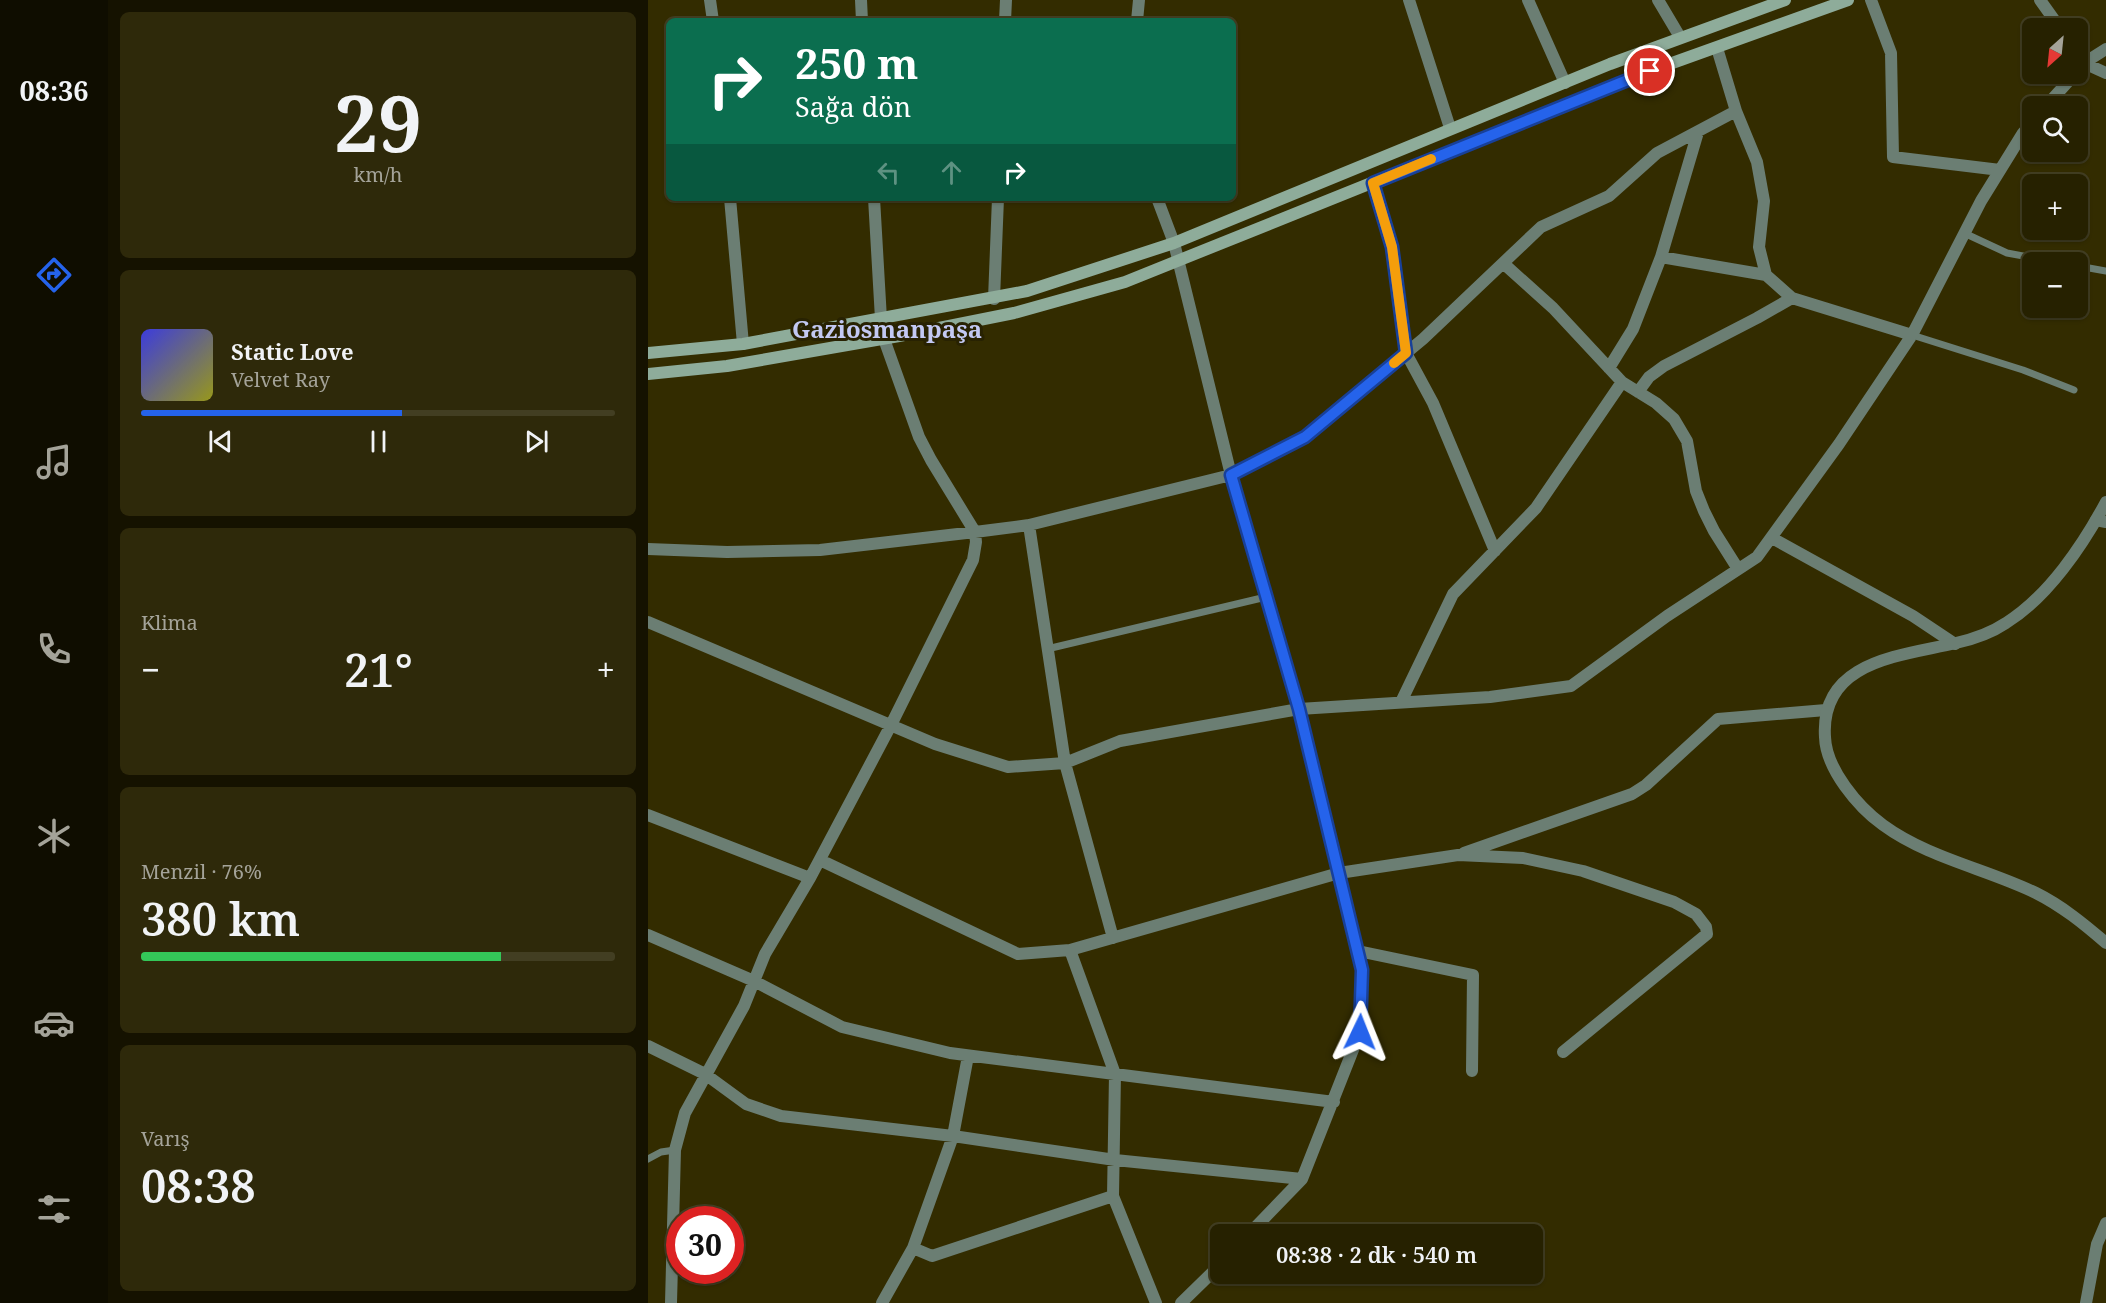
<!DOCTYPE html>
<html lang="tr">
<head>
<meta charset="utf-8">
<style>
  body { margin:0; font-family:"Noto Serif",serif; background:#2e290a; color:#f1f3f6; height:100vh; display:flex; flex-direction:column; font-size:22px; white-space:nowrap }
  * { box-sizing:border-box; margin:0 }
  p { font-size:20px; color:#a4a399 }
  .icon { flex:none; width:33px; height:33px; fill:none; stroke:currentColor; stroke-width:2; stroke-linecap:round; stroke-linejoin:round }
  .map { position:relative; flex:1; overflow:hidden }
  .details { display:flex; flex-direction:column; gap:12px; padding:12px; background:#151200; width:540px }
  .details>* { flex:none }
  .top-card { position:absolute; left:18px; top:18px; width:570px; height:183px; border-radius:9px; box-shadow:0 2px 4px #0004,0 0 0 2px #423e22; background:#0b6e4f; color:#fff; overflow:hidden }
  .needle { width:39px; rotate:207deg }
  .tools { position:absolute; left:1374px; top:18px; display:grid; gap:12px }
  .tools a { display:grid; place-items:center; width:66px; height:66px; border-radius:9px; background:#262100; box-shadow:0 2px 4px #0004,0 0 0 2px #423e22; font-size:30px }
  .speed { position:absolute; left:18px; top:1206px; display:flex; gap:12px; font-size:30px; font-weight:700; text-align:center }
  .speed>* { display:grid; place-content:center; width:78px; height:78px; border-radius:50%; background:#262100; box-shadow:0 2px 4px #0004,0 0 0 2px #423e22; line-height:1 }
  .speed .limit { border:9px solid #d22; background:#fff; color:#111 }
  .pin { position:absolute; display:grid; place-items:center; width:51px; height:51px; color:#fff; margin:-26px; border:3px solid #fff; border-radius:50%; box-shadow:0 2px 6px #0007 }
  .me { position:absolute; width:66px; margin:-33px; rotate:2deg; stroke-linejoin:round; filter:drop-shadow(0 0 4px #0008) }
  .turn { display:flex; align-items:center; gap:21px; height:126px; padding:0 30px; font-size:27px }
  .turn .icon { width:78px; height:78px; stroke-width:2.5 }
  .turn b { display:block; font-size:42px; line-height:51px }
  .lanes { display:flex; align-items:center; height:57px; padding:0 30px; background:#0003; justify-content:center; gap:30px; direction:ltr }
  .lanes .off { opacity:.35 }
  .big { font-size:45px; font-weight:600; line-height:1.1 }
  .details .widget { flex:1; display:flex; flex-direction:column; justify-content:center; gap:9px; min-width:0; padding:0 21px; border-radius:9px; background:#2e290a }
  .details .dial { align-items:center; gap:0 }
  .dial b { font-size:78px; line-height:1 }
  .song { display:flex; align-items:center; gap:18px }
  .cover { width:72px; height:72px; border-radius:9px; background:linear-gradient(135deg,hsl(240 70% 55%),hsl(60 70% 35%)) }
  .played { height:6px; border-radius:3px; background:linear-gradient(90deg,#2563eb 55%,#423e22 55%) }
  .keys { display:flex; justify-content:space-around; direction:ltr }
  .heat { display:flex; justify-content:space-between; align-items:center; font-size:33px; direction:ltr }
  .charge { height:9px; border-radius:4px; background:linear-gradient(90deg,#34c759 76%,#423e22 0) }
  .trip { position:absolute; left:562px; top:1224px; width:333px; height:60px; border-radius:9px; background:#262100; box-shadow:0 2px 4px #0004,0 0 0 2px #423e22; font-weight:600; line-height:60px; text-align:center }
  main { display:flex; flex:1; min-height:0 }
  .menu { display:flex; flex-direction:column; width:108px; justify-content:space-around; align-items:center; background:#0f0d00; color:#a4a399 }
  .menu .icon { width:42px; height:42px }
  .menu .selected { color:#2563eb }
  .menu b { font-size:27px; color:#f1f3f6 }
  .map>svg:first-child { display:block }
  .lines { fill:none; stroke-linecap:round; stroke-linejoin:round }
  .service { stroke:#6b7e73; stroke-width:7 }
  .minor { stroke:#6b7e73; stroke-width:12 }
  .tertiary { stroke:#6b7e73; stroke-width:12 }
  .secondary { stroke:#8eac9a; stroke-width:12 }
  .route-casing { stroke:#184099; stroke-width:15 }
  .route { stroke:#2563eb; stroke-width:10 }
  .slow { stroke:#f59e0b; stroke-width:10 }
  .labels { text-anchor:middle; stroke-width:6; stroke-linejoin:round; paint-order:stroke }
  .district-label { font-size:24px; font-weight:bold; fill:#c3c9f3; stroke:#282202 }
</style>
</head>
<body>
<main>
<nav class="menu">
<b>08:36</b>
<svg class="icon selected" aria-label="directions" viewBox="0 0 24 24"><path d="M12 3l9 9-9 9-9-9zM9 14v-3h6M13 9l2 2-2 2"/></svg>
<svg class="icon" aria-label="music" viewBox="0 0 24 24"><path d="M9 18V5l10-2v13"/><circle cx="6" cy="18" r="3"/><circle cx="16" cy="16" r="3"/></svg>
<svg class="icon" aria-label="phone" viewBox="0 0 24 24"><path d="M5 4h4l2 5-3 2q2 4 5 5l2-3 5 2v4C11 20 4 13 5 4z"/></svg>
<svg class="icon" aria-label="climate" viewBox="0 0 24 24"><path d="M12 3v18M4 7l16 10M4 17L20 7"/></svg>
<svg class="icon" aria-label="car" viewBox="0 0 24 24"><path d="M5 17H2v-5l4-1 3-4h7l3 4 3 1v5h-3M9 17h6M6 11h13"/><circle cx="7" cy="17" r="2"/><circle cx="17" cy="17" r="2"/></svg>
<svg class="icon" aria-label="filters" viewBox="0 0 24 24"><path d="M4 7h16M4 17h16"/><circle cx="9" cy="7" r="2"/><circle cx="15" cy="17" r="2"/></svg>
</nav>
<section class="details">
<div class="widget dial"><b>29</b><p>km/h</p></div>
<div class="widget">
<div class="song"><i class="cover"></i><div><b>Static Love</b><p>Velvet Ray</p></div></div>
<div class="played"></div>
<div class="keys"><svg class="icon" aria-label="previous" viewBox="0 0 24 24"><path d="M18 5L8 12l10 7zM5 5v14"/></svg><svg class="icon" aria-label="pause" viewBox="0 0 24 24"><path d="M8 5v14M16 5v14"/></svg><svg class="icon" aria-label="next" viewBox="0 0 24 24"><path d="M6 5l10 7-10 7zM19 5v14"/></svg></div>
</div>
<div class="widget"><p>Klima</p>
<div class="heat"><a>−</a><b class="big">21°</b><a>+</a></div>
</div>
<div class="widget"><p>Menzil · 76%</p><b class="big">380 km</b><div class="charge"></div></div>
<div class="widget"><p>Varış</p><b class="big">08:38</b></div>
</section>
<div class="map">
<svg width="1458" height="1303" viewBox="0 0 1458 1303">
  <rect width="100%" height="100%" fill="#332c00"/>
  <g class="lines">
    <path class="service" d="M 1316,233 L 1359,253 L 1407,262
      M 1430,266 L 1458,271
      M 1264,335 L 1375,370 L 1426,390
      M 399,649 L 618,597
      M 0,1159 L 13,1152 L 27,1150"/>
    <path class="minor" d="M 62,0 L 65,21
      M 213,0 L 214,21
      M 761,0 L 802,128
      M 880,0 L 917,83
      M 1010,0 L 1032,37
      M 1223,0 L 1243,53 L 1245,157 L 1352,170
      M 1392,0 L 1412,28
      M 357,21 L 358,0
      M 1069,48 L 1088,111 L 1109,162 L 1116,201 L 1111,247 L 1118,275 L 1144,298 L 1264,335
      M 1430,54 L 1436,63 L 1458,73
      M 1430,70 L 1436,63 L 1458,49
      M 1398,106 L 1427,74
      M 725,183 L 744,247 L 758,353 L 785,403 L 847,551
      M 82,198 L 95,344
      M 226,198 L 233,319
      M 526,243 L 583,475 L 651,709 L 714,970 L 712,1032 L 654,1179 L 601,1234
      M 1013,257 L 1118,275
      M 855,263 L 905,308 L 974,382 L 1008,403 L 1026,419 L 1039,441 L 1048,491 L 1056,511 L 1066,531 L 1090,569
      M 346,299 L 350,198
      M 961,368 L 985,329 L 1013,257 L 1050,132
      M 990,392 L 1001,377 L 1016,366 L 1109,318 L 1144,298
      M 1448,520 L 1458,522
      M 381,525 L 417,763 L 465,938
      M 1124,538 L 1265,616 L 1307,644
      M 0,549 L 79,552 L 172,550 L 327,532 L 381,525 L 583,475 L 657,437 L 775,339 L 893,227 L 961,196 L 1009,153 L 1088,111
      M 0,622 L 287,744 L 360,767 L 417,763 L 472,741 L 651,709 L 842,697 L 923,686 L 1019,616 L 1109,557 L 1191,444 L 1264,335 L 1333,201 L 1375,133 L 1384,123
      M 753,702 L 805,594 L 888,508 L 974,382
      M 0,815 L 162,878
      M 816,853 L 984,794 L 998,785 L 1070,719 L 1178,710
      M 172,860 L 370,954 L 422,950 L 467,1074 L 465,1196 L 284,1256 L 265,1248
      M 0,935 L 106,981 L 194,1027 L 302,1053 L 686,1102
      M 422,950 L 691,873 L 810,855 L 875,858 L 935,871 L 1026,902 L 1048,914 L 1058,927 L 1059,934 L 915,1052
      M 710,951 L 825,975 L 824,1071
      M 0,1046 L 57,1074 L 98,1104 L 133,1116 L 305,1136 L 467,1160 L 654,1179
      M 465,1196 L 508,1303
      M 23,1303 L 27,1150 L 37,1113 L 96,1006 L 117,954 L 162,878 L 243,725 L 325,560 L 328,542 L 327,532 L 283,460 L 271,437 L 236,339
      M 234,1303 L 265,1248 L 305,1136 L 320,1056
      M 533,1303 L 573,1264"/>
    <path class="tertiary" d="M 489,21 L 491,0
      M 509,198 L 526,243
      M 1458,502 C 1435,545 1400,597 1358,623 C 1343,633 1326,639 1308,643 C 1254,656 1172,660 1177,737 C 1178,769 1210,807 1235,825 C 1280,858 1339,869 1388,893 C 1414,906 1436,924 1458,943
      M 1438,1303 L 1449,1244 L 1458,1223"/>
    <path class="secondary" d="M 0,353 L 95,344 L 379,291 L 526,243 L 962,64 L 1137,0
      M 0,374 L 79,366 L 251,336 L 366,313 L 477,282 L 1002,71 L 1200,0"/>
  </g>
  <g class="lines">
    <g class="route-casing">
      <path id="route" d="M 712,1032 L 714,970 L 651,709 L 583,475 L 657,437 L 758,353 L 744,247 L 725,183 L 1002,71"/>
    </g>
    <use href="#route" class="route"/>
    <path class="slow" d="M 746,363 L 758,353 L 744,247 L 725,183 L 783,159"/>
  </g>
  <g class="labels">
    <g class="district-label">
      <text x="239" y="338">Gaziosmanpaşa</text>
    </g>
  </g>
</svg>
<div class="tools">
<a><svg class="needle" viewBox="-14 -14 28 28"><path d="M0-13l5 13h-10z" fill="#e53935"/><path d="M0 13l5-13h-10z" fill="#a4a399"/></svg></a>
<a><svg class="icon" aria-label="search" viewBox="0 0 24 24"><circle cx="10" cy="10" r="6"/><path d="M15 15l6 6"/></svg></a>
<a>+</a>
<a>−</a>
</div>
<div class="speed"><div class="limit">30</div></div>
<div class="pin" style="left:1002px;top:71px;background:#d93025"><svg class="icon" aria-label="arrive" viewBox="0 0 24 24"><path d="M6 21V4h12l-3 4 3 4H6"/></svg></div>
<svg class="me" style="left:712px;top:1032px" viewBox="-20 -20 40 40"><path d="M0-17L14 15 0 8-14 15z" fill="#2563eb" stroke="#fff" stroke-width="4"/></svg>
<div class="trip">08:38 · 2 dk · 540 m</div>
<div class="top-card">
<div class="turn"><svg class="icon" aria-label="right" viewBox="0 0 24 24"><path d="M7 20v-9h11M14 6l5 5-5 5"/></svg><div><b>250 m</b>Sağa dön</div></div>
<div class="lanes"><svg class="icon off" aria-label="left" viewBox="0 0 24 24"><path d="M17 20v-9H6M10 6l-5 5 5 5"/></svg><svg class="icon off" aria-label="ahead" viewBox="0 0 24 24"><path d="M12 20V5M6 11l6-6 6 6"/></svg><svg class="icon" aria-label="right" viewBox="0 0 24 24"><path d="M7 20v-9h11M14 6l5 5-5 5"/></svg></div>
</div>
</div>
</main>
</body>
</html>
